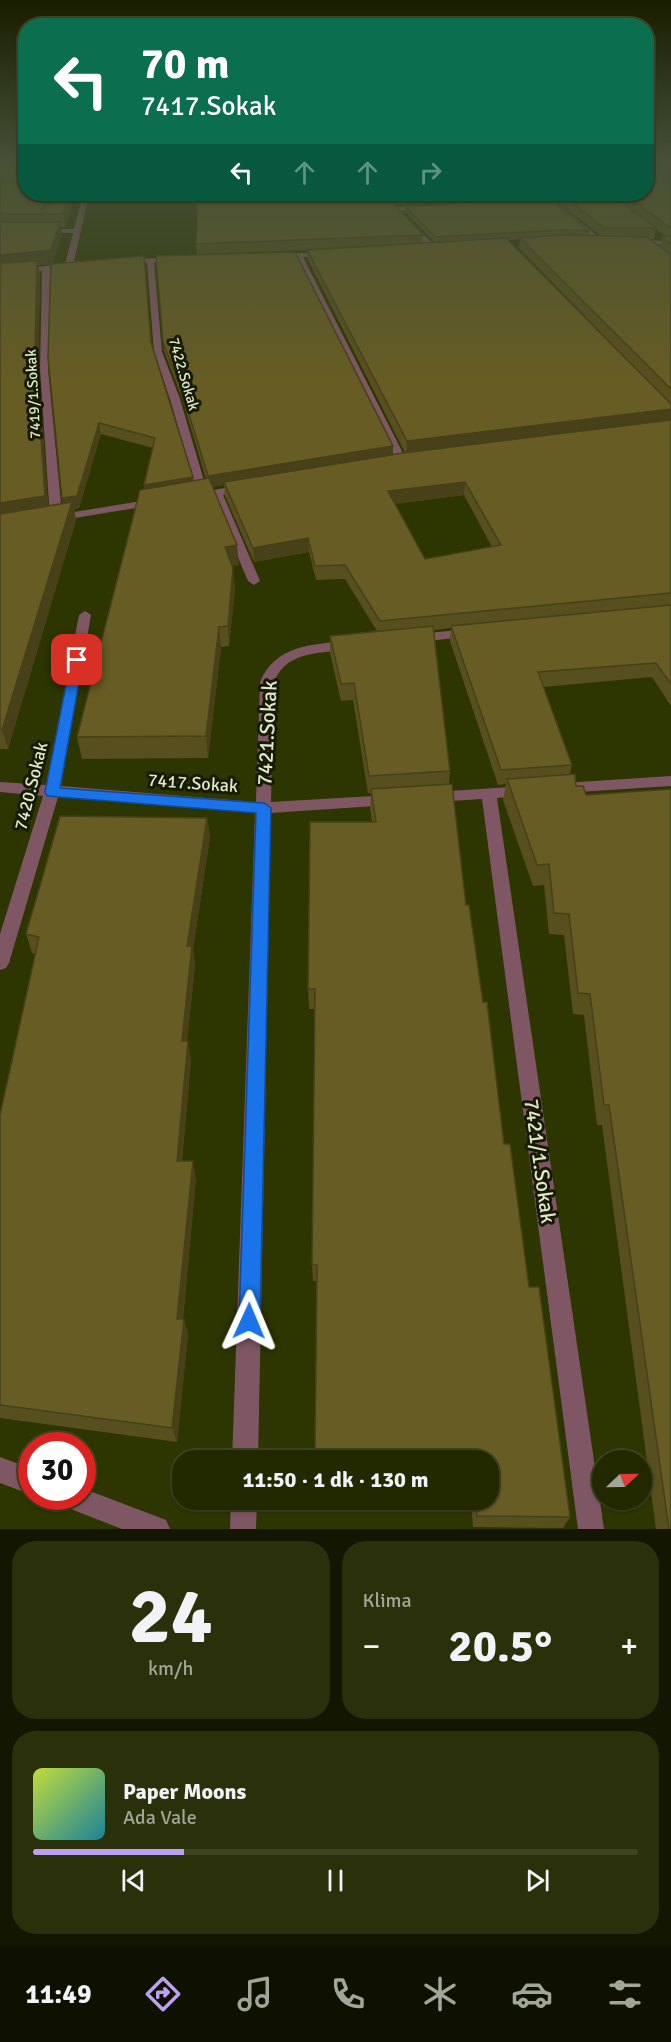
<!DOCTYPE html>
<html lang="tr">
<head>
<meta charset="utf-8">
<style>
  body { margin:0; font-family:Signika,sans-serif; background:#2a300a; color:#f1f3f6; height:100vh; display:flex; flex-direction:column; font-size:22px; white-space:nowrap }
  * { box-sizing:border-box; margin:0 }
  p { font-size:20px; color:#a2a699 }
  .icon { flex:none; width:33px; height:33px; fill:none; stroke:currentColor; stroke-width:2; stroke-linecap:round; stroke-linejoin:round }
  .map { position:relative; height:1529px; overflow:hidden }
  .sheet { display:flex; flex-direction:column; gap:12px; padding:12px; background:#131600; flex:1 }
  .sheet>* { flex:none }
  .hud { position:absolute; left:18px; top:18px; width:636px; height:183px; border-radius:24px; box-shadow:0 2px 4px #0004,0 0 0 2px #3f4422; background:#0b6e4f; color:#fff; overflow:hidden }
  .needle { width:39px; rotate:68deg }
  .controls { position:absolute; left:592px; top:1450px; display:grid; gap:12px }
  .controls a { display:grid; place-items:center; width:60px; height:60px; border-radius:50%; background:#222800; box-shadow:0 2px 4px #0004,0 0 0 2px #3f4422; font-size:30px }
  .speed { position:absolute; left:18px; top:1432px; display:flex; gap:12px; font-size:30px; font-weight:700; text-align:center }
  .speed>* { display:grid; place-content:center; width:78px; height:78px; border-radius:50%; background:#222800; box-shadow:0 2px 4px #0004,0 0 0 2px #3f4422; line-height:1 }
  .speed .limit { border:9px solid #d22; background:#fff; color:#111 }
  .pin { position:absolute; display:grid; place-items:center; width:51px; height:51px; color:#fff; margin:-26px; border-radius:12px; box-shadow:0 3px 9px #0006 }
  .me { position:absolute; width:66px; margin:-33px; rotate:1deg; stroke-linejoin:round; filter:drop-shadow(0 0 4px #0008) }
  .turn { display:flex; align-items:center; gap:21px; height:126px; padding:0 24px; font-size:27px }
  .turn .icon { width:78px; height:78px; stroke-width:2.5 }
  .turn b { display:block; font-size:42px; line-height:51px }
  .lanes { display:flex; align-items:center; height:57px; padding:0 24px; background:#0003; justify-content:center; gap:30px; direction:ltr }
  .lanes .off { opacity:.35 }
  .big { font-size:45px; font-weight:700; line-height:1.1 }
  .sheet .card { flex:1; display:flex; flex-direction:column; justify-content:center; gap:9px; min-width:0; padding:0 21px; border-radius:24px; background:#2a300a }
  .sheet .dial { align-items:center; gap:0 }
  .dial b { font-size:78px; line-height:1 }
  .song { display:flex; align-items:center; gap:18px }
  .cover { width:72px; height:72px; border-radius:9px; background:linear-gradient(135deg,hsl(70 70% 55%),hsl(190 70% 35%)) }
  .played { height:6px; border-radius:3px; background:linear-gradient(90deg,#bca0f2 25%,#3f4422 25%) }
  .keys { display:flex; justify-content:space-around; direction:ltr }
  .heat { display:flex; justify-content:space-between; align-items:center; font-size:33px; direction:ltr }
  .sheet .tiles { flex:1; display:grid; gap:12px; grid-template-columns:1fr 1fr }
  .card:last-child { grid-column:span 2 }
  .trip { position:absolute; left:172px; top:1450px; width:327px; height:60px; border-radius:24px; background:#222800; box-shadow:0 2px 4px #0004,0 0 0 2px #3f4422; font-weight:700; line-height:60px; text-align:center }
  .tabs { display:flex; height:96px; justify-content:space-around; align-items:center; background:#0e1000; color:#a2a699 }
  .tabs .icon { width:42px; height:42px }
  .tabs .active { color:#bca0f2 }
  .tabs b { font-size:27px; color:#f1f3f6 }
  .map>svg:first-child { display:block }
  .lines { fill:none; stroke-linecap:round; stroke-linejoin:round }
  .minor { fill:#7f5764; fill-rule:evenodd }
  .wall { fill:#584f1f; fill-rule:evenodd }
  .shaded-wall { fill:#474019 }
  .building { fill:#665c24; stroke:#474019; stroke-width:1.5; fill-rule:evenodd }
  .route { fill:#1a73e8; stroke:#114b97; stroke-width:1.5 }
  .labels { text-anchor:middle; stroke-width:6; stroke-linejoin:round; paint-order:stroke }
  .far-street-label { font-size:15px; fill:#e0e8cb; stroke:#171b06 }
  .street-label { font-size:18px; fill:#e0e8cb; stroke:#171b06 }
  .near-street-label { font-size:21px; fill:#e0e8cb; stroke:#171b06 }
</style>
</head>
<body>
<div class="map">
<svg width="671" height="1529" viewBox="0 0 671 1529">
  <rect width="100%" height="100%" fill="#2d3500"/>
  <g class="lines">
    <path class="minor" d="M 83,194 L 89,194 L 73,266 L 50,270 L 48,369 L 62,514 L 154,499 L 159,502 L 154,505 L 56,521 L 50,518 L 40,369 L 42,271 L 0,275 L 0,271 L 65,264 L 73,233 L 43,233 L 40,231 L 43,229 L 74,229 Z
      M 379,194 L 385,194 L 398,207 L 428,206 L 426,209 L 401,211 L 436,247 L 436,251 L 430,251 Z
      M 539,194 L 545,194 L 604,241 L 604,243 L 600,243 Z
      M 635,240 L 671,241 L 671,245 L 633,243 Z
      M 326,252 L 329,256 L 303,257 L 407,461 L 406,463 L 397,461 L 296,257 L 278,258 L 274,256 L 278,254 Z
      M 176,257 L 179,261 L 154,262 L 162,352 L 180,399 L 207,491 L 243,485 L 248,488 L 247,490 L 223,495 L 260,581 L 254,585 L 248,581 L 212,496 L 195,499 L 190,496 L 197,492 L 170,399 L 154,352 L 147,263 L 125,264 L 121,262 L 125,260 Z
      M 85,611 L 91,615 L 61,786 L 256,802 L 260,682 C 275,645 313,644 348,641 L 353,642 L 355,645 L 353,648 C 323,655 288,648 274,682 L 271,802 L 390,795 L 395,796 L 398,800 L 395,804 L 390,805 L 271,813 L 258,1461 L 232,1461 L 255,813 L 58,797 L 9,963 L 6,968 L 0,970 L 0,934 L 43,796 L 0,792 L 0,782 L 46,785 L 79,615 Z
      M 470,629 L 475,630 L 476,633 L 475,636 L 417,642 L 410,638 L 417,634 Z
      M 671,776 L 671,786 L 563,793 L 558,792 L 555,788 L 558,784 L 563,783 Z
      M 524,786 L 529,787 L 532,791 L 529,795 L 497,798 L 604,1529 L 578,1529 L 482,799 L 435,802 L 430,801 L 427,797 L 430,793 L 435,792 Z
      M 0,1457 L 32,1469 L 32,1495 L 0,1483 Z
      M 82,1488 L 166,1520 L 170,1529 L 122,1529 L 63,1506 L 59,1497 L 82,1497 Z
      M 231,1500 L 257,1500 L 256,1529 L 230,1529 Z"/>
  </g>
  <path class="wall" d="M 0,164 L 26,194 L 58,194 L 53,203 L 71,207 L 65,227 L 61,227 L 62,235 L 53,263 L 151,344 L 193,481 L 206,479 L 182,398 L 164,351 L 156,256 L 393,446 L 393,455 L 405,453 L 308,260 L 307,250 L 197,254 L 196,244 L 423,235 L 422,243 L 434,242 L 406,213 L 406,207 L 589,231 L 589,236 L 601,236 L 547,194 L 646,194 L 646,164 L 671,164 L 671,706 L 652,677 L 543,687 L 572,765 L 570,774 L 576,786 L 671,1529 L 656,1529 L 602,1125 L 597,1125 L 584,1015 L 573,1014 L 564,935 L 549,934 L 544,885 L 533,886 L 503,800 L 506,784 L 498,785 L 450,641 L 451,628 L 434,630 L 450,771 L 449,784 L 466,905 L 504,1144 L 570,1517 L 563,1528 L 473,1527 L 471,1500 L 489,1500 L 489,1461 L 315,1461 L 317,1281 L 313,1281 L 312,1265 L 315,1009 L 309,1009 L 308,989 L 372,822 L 370,809 L 371,793 L 368,793 L 353,700 L 341,701 L 330,653 L 330,636 L 377,631 L 345,579 L 316,580 L 309,552 L 254,562 L 225,496 L 224,485 L 212,487 L 239,565 L 232,566 L 235,588 L 229,646 L 221,647 L 208,758 L 82,759 L 77,737 L 144,489 L 144,485 L 153,448 L 101,434 L 79,508 L 74,509 L 76,520 L 8,749 L 0,749 ZM 656,229 L 667,237 L 662,237 L 660,247 L 649,239 L 654,239 ZM 520,239 L 519,248 L 647,380 L 508,240 ZM 51,264 L 62,498 L 63,504 L 48,506 L 38,369 L 40,274 L 38,265 ZM 464,495 L 492,547 L 425,559 L 395,504 Z
    M 388,194 L 537,194 L 537,195 L 399,205 Z
    M 207,818 L 210,837 L 193,949 L 195,966 L 187,1041 L 191,1060 L 182,1161 L 196,1179 L 183,1319 L 184,1319 L 188,1334 L 177,1442 L 0,1418 L 0,1115 L 36,954 L 32,953 L 26,934 Z"/>
  <path class="shaded-wall" d="M 50,194 L 58,194 L 48,214 L 42,209 Z
    M 423,194 L 537,194 L 537,195 L 399,205 L 399,195 Z
    M 69,195 L 71,207 L 65,227 L 63,214 Z
    M 60,222 L 62,235 L 53,264 L 38,265 L 40,274 L 38,369 L 49,513 L 0,522 L 0,255 Z
    M 671,409 L 671,422 L 406,455 L 407,441 Z
    M 99,423 L 101,434 L 79,508 L 74,509 L 76,520 L 8,749 L 2,730 L 64,510 L 62,498 Z
    M 393,446 L 393,457 L 224,482 L 224,485 L 209,487 L 208,476 Z
    M 193,477 L 194,489 L 145,497 L 144,485 Z
    M 465,482 L 464,495 L 387,505 L 388,491 Z
    M 308,538 L 309,552 L 254,562 L 253,548 Z
    M 237,545 L 239,565 L 226,567 L 225,547 Z
    M 233,568 L 235,588 L 229,646 L 228,626 Z
    M 219,627 L 221,647 L 208,758 L 206,736 Z
    M 207,818 L 210,837 L 193,949 L 195,966 L 185,1060 L 182,1041 L 187,946 Z
    M 188,1041 L 191,1060 L 180,1178 L 177,1161 Z
    M 193,1161 L 196,1179 L 181,1334 L 177,1319 Z
    M 184,1319 L 188,1334 L 177,1442 L 172,1428 Z"/>
  <path class="building" d="M 0,164 L 26,164 L 26,194 L 50,194 L 42,209 L 69,195 L 63,214 L 0,214 Z
    M 646,164 L 658,164 L 671,172 L 671,228 L 623,194 L 646,194 Z
    M 198,194 L 384,194 L 423,235 L 196,244 Z
    M 398,194 L 423,194 L 399,195 Z
    M 561,194 L 611,194 L 656,228 L 605,228 Z
    M 547,197 L 589,231 L 562,230 L 435,237 L 406,207 Z
    M 0,222 L 60,222 L 51,250 L 0,255 Z
    M 562,235 L 647,237 L 671,255 L 671,389 L 520,238 Z
    M 671,236 L 671,244 L 662,237 Z
    M 506,238 L 671,404 L 671,409 L 407,441 L 307,250 Z
    M 295,252 L 393,446 L 208,476 L 181,388 L 163,342 L 156,256 Z
    M 144,256 L 151,342 L 193,477 L 144,485 L 155,438 L 99,423 L 77,496 L 62,498 L 48,358 L 51,264 Z
    M 37,261 L 35,354 L 45,496 L 0,503 L 0,263 Z
    M 671,420 L 671,593 L 380,621 L 345,565 L 315,566 L 308,538 L 253,548 L 224,482 L 403,453 ZM 465,482 L 501,545 L 425,559 L 388,491 Z
    M 209,478 L 237,545 L 225,547 L 233,568 L 228,626 L 219,627 L 206,736 L 77,737 L 140,490 Z
    M 72,502 L 2,730 L 0,730 L 0,514 Z
    M 671,605 L 671,684 L 656,663 L 538,672 L 572,765 L 501,770 L 451,626 Z
    M 433,626 L 450,771 L 369,776 L 354,683 L 341,684 L 330,636 Z
    M 575,774 L 576,786 L 583,786 L 586,795 L 671,789 L 671,1529 L 669,1529 L 609,1105 L 604,1105 L 590,994 L 578,993 L 569,914 L 554,913 L 549,864 L 537,865 L 507,779 Z
    M 452,784 L 466,905 L 469,905 L 483,1002 L 487,1002 L 504,1144 L 510,1144 L 529,1287 L 539,1287 L 570,1517 L 477,1516 L 476,1500 L 489,1500 L 489,1461 L 473,1461 L 472,1454 L 315,1453 L 317,1265 L 312,1265 L 315,989 L 308,989 L 310,822 L 376,822 L 371,789 Z
    M 60,816 L 207,818 L 187,946 L 192,946 L 182,1041 L 188,1041 L 177,1161 L 193,1161 L 177,1319 L 184,1319 L 172,1428 L 0,1405 L 0,1115 L 39,937 L 26,934 Z"/>
  <linearGradient id="sky" x2="0" y2="1"><stop stop-color="#191d00"/><stop offset="0.43" stop-color="#465137"/><stop offset="1" stop-color="#465137" stop-opacity="0"/></linearGradient>
  <rect width="671" height="378" fill="url(#sky)"/>
  <path class="route" d="M 77,656 L 83,660 L 60,788 L 264,803 L 271,808 L 260,1321 L 257,1329 L 249,1332 L 242,1329 L 239,1321 L 256,813 L 47,796 L 45,792 L 71,660 Z"/>
  <g class="labels">
    <g class="far-street-label">
      <text transform="translate(184 374) rotate(74)" y="5">7422.Sokak</text>
      <text transform="translate(33 394) rotate(-93)" y="5">7419/1.Sokak</text>
    </g>
    <g class="street-label">
      <text transform="translate(193 783) rotate(4)" y="6">7417.Sokak</text>
      <text transform="translate(31 786) rotate(-76)" y="6">7420.Sokak</text>
    </g>
    <g class="near-street-label">
      <text transform="translate(267 733) rotate(-87)" y="7">7421.Sokak</text>
      <text transform="translate(540 1161) rotate(82)" y="7">7421/1.Sokak</text>
    </g>
  </g>
</svg>
<div class="controls">
<a><svg class="needle" viewBox="-14 -14 28 28"><path d="M0-13l5 13h-10z" fill="#e53935"/><path d="M0 13l5-13h-10z" fill="#a2a699"/></svg></a>
</div>
<div class="speed"><div class="limit">30</div></div>
<div class="pin" style="left:77px;top:660px;background:#d93025"><svg class="icon" aria-label="arrive" viewBox="0 0 24 24"><path d="M6 21V4h12l-3 4 3 4H6"/></svg></div>
<svg class="me" style="left:249px;top:1321px" viewBox="-20 -20 40 40"><path d="M0-17L14 15 0 8-14 15z" fill="#1a73e8" stroke="#fff" stroke-width="4"/></svg>
<div class="trip">11:50 · 1 dk · 130 m</div>
<div class="hud">
<div class="turn"><svg class="icon" aria-label="left" viewBox="0 0 24 24"><path d="M17 20v-9H6M10 6l-5 5 5 5"/></svg><div><b>70 m</b>7417.Sokak</div></div>
<div class="lanes"><svg class="icon" aria-label="left" viewBox="0 0 24 24"><path d="M17 20v-9H6M10 6l-5 5 5 5"/></svg><svg class="icon off" aria-label="ahead" viewBox="0 0 24 24"><path d="M12 20V5M6 11l6-6 6 6"/></svg><svg class="icon off" aria-label="ahead" viewBox="0 0 24 24"><path d="M12 20V5M6 11l6-6 6 6"/></svg><svg class="icon off" aria-label="right" viewBox="0 0 24 24"><path d="M7 20v-9h11M14 6l5 5-5 5"/></svg></div>
</div>
</div>
<section class="sheet">
<div class="tiles">
<div class="card dial"><b>24</b><p>km/h</p></div>
<div class="card"><p>Klima</p>
<div class="heat"><a>−</a><b class="big">20.5°</b><a>+</a></div>
</div>
<div class="card">
<div class="song"><i class="cover"></i><div><b>Paper Moons</b><p>Ada Vale</p></div></div>
<div class="played"></div>
<div class="keys"><svg class="icon" aria-label="previous" viewBox="0 0 24 24"><path d="M18 5L8 12l10 7zM5 5v14"/></svg><svg class="icon" aria-label="pause" viewBox="0 0 24 24"><path d="M8 5v14M16 5v14"/></svg><svg class="icon" aria-label="next" viewBox="0 0 24 24"><path d="M6 5l10 7-10 7zM19 5v14"/></svg></div>
</div>
</div>
</section>
<nav class="tabs">
<b>11:49</b>
<svg class="icon active" aria-label="directions" viewBox="0 0 24 24"><path d="M12 3l9 9-9 9-9-9zM9 14v-3h6M13 9l2 2-2 2"/></svg>
<svg class="icon" aria-label="music" viewBox="0 0 24 24"><path d="M9 18V5l10-2v13"/><circle cx="6" cy="18" r="3"/><circle cx="16" cy="16" r="3"/></svg>
<svg class="icon" aria-label="phone" viewBox="0 0 24 24"><path d="M5 4h4l2 5-3 2q2 4 5 5l2-3 5 2v4C11 20 4 13 5 4z"/></svg>
<svg class="icon" aria-label="climate" viewBox="0 0 24 24"><path d="M12 3v18M4 7l16 10M4 17L20 7"/></svg>
<svg class="icon" aria-label="car" viewBox="0 0 24 24"><path d="M5 17H2v-5l4-1 3-4h7l3 4 3 1v5h-3M9 17h6M6 11h13"/><circle cx="7" cy="17" r="2"/><circle cx="17" cy="17" r="2"/></svg>
<svg class="icon" aria-label="filters" viewBox="0 0 24 24"><path d="M4 7h16M4 17h16"/><circle cx="9" cy="7" r="2"/><circle cx="15" cy="17" r="2"/></svg>
</nav>
</body>
</html>
